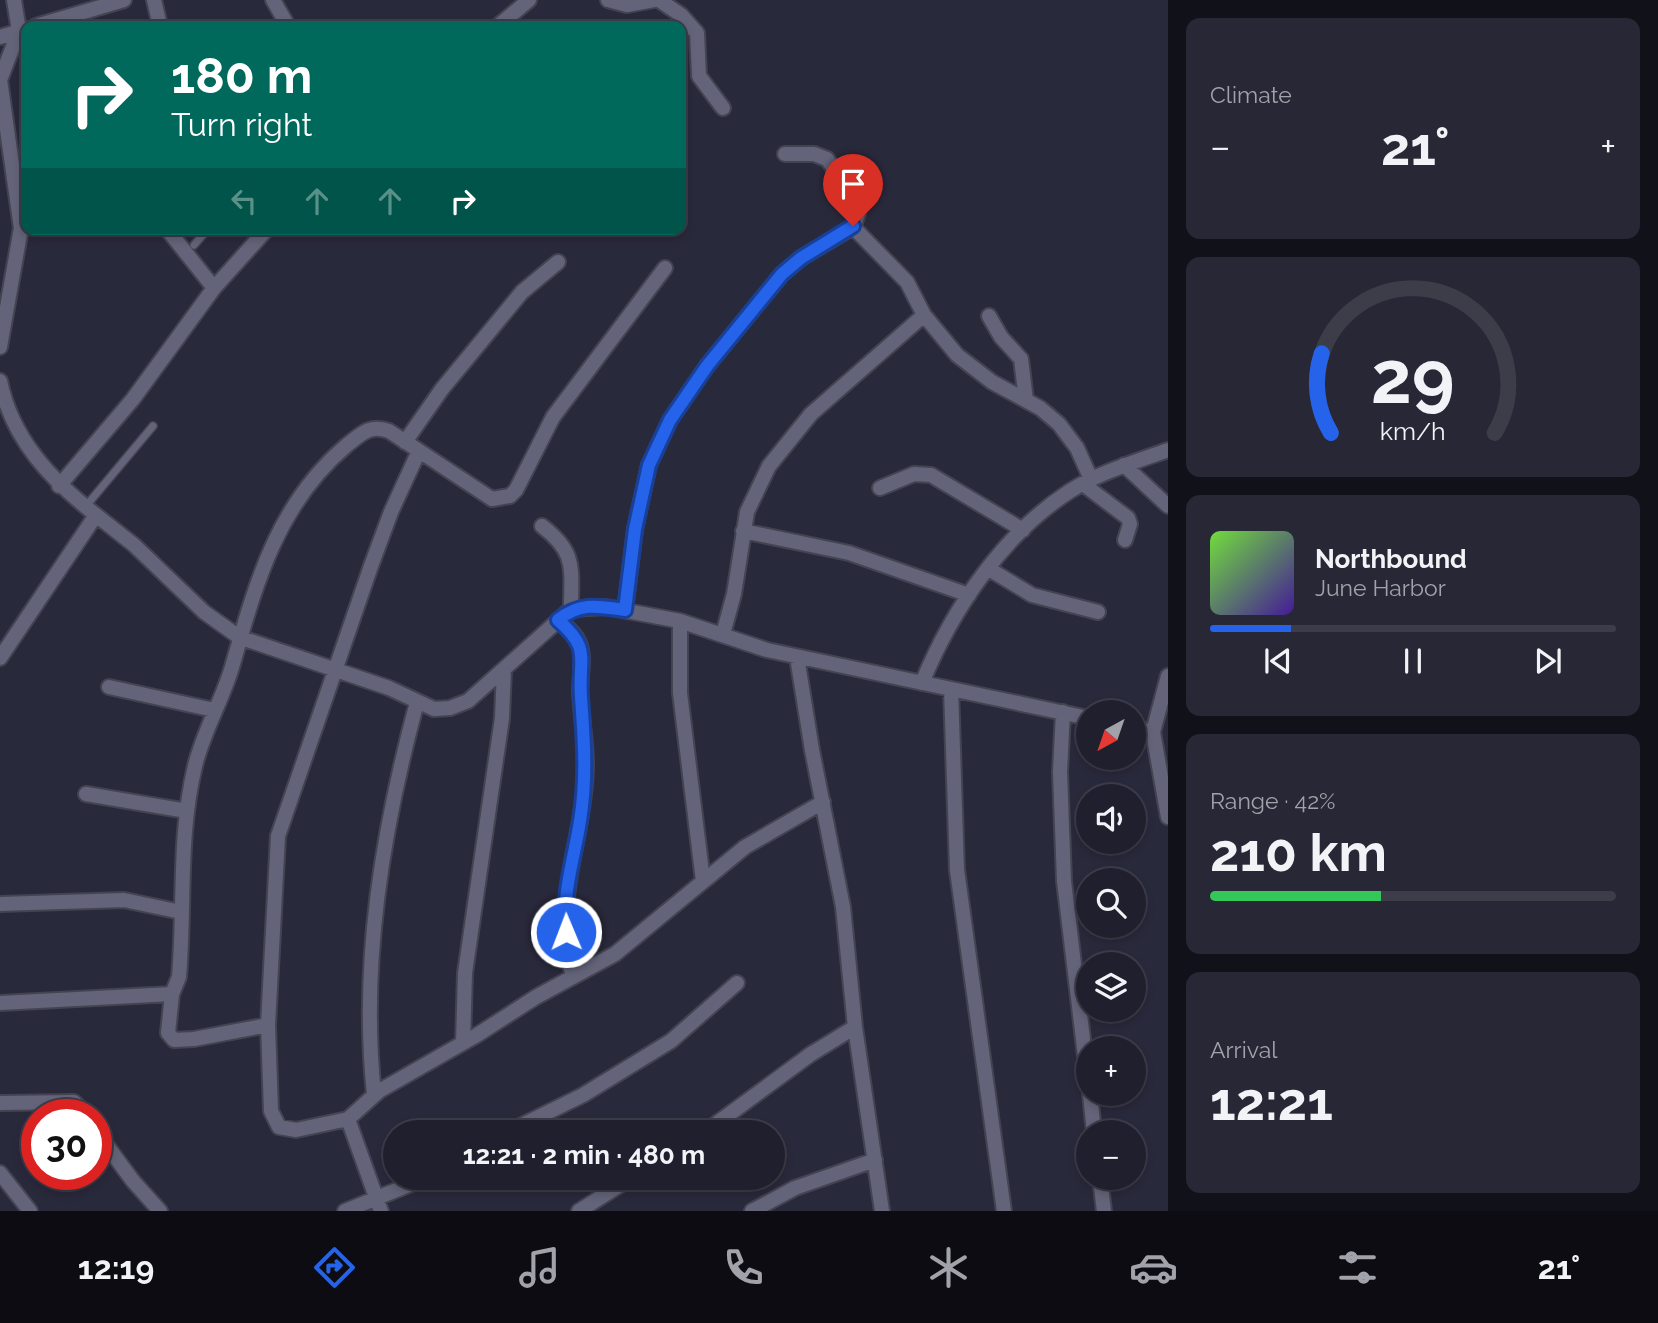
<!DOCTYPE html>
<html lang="en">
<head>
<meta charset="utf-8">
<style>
  body { margin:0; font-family:Raleway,sans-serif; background:#272735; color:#f1f3f6; height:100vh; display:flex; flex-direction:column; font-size:26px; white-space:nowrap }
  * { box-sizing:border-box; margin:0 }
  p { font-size:23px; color:#a1a2aa }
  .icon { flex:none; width:38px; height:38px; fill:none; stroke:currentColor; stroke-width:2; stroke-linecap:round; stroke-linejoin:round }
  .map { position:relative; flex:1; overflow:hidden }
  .drawer { display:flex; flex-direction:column; gap:18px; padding:18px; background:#111119; width:490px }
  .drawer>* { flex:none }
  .banner { position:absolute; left:21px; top:21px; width:665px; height:214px; border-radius:14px; box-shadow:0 4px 10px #0003,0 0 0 2px #3c3d49; background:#00695c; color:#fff; overflow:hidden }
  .needle { width:46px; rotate:220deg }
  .controls { position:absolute; left:1076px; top:700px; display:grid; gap:14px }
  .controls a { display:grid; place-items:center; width:70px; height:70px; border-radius:50%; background:#1f1f2d; box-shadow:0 4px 10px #0003,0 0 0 2px #3c3d49; font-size:35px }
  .speed { position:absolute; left:21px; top:1099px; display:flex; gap:14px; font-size:35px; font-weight:700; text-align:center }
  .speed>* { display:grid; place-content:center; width:91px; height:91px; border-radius:50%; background:#1f1f2d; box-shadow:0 4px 10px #0003,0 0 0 2px #3c3d49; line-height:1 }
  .speed .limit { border:10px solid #d22; background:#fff; color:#111 }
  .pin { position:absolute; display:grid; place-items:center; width:60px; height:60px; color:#fff; margin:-72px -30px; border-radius:50% 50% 50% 0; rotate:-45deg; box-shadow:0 0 7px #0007 }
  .pin .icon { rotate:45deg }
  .me { position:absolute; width:77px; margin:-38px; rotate:359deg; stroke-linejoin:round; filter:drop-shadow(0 0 5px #0008) }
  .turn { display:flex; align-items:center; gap:24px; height:147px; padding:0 35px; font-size:32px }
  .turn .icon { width:91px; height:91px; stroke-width:2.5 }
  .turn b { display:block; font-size:49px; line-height:60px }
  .lanes { display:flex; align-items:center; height:66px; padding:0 35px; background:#0003; justify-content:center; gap:35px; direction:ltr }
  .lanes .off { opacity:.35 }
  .big { font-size:52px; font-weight:700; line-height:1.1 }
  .drawer .tile { flex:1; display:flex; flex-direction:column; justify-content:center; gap:10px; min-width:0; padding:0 24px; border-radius:14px; background:#272735 }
  .drawer .dial { align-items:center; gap:0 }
  .dial svg { height:182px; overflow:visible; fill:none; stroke:#3c3d49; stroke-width:7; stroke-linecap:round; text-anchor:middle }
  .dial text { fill:#f1f3f6; stroke:none }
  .song { display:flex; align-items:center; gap:21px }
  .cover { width:84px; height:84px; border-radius:10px; background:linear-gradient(135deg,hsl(100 70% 55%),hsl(260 70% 35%)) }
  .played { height:7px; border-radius:4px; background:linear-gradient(90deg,#2563eb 20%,#3c3d49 20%) }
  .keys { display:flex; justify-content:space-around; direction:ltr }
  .heat { display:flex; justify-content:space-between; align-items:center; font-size:38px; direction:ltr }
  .charge { height:10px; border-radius:5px; background:linear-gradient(90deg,#34c759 42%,#3c3d49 0) }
  .trip { position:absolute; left:383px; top:1120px; width:402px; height:70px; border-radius:35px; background:#1f1f2d; box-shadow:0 4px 10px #0003,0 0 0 2px #3c3d49; font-weight:700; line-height:70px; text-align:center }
  .tabs { display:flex; height:112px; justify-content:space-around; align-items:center; background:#0c0c12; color:#a1a2aa }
  .tabs .icon { width:49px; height:49px }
  .tabs .current { color:#2563eb }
  .tabs b { font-size:32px; color:#f1f3f6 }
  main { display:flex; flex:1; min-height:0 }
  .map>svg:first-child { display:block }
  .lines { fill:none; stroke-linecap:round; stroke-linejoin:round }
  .lane-casing { stroke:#434352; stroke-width:10 }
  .street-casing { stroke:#434352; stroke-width:18 }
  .lane { stroke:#636479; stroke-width:7 }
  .street { stroke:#636479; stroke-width:14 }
  .route-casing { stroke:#184099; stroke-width:18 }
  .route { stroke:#2563eb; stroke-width:12 }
</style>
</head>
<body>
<main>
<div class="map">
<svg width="1168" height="1211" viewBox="0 0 1168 1211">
  <rect width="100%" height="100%" fill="#29293c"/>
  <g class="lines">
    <g class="lane-casing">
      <path id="lane" d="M 194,245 L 208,229
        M 86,506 L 153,426"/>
    </g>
    <g class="street-casing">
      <path id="street" d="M 154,0 L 160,26
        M 273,0 L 288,26
        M 608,0 L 627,5 L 654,0
        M 659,0 L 681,15 L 697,33 L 699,76 L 723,108
        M 36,26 L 124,0
        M 498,26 L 529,0
        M 0,37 L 26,29
        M 853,227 L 907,282 L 924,315 L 957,355 L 992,382 L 1040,408 L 1059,424 L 1077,448 L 1091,479
        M 167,229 L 214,288
        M 989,316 L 1001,337 L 1021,359 L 1026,400
        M 0,347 L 21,228 L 0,80 L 19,31 L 14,0
        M 0,381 C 12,439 50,479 96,515 L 0,658
        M 405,442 L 442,389 L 522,292 L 558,262
        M 418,453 L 391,512 L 371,566 L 278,836 L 268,1025 L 271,1111 L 279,1127 L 296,1130 L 348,1119 L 379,1091 L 477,1035 L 536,997 L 615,954 L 745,847 L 823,802
        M 1124,465 L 1168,506
        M 1083,484 L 1128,518 L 1130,524 L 1125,540
        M 59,486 L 133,399 L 214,288 L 267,229
        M 880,488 L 914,474 L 931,475 L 1023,530
        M 96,515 L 134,545 L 204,612 L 239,637 L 389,688 L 434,709 L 450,708 L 468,701 L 571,609 L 606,607 L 680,621 L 767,650 L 1088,718
        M 542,526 C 577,553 571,568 571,609
        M 743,531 L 849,553 L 969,595
        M 989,569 L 1032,595 L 1098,612
        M 625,610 L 635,529 L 649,465 L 670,420 L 707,366 L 782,274 L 801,258 L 853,227 L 858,214 L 853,195 L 827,159 L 814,154 L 785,154
        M 558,620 C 566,627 575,633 579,643 C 585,657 580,677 580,691 C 581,716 586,741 586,766 C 584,842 551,899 573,977
        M 680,621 L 680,693 L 703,881
        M 723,634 L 734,594 L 747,512 L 769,466 L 811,414 L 924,315
        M 797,657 L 812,750 L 843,907 L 855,1027 L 882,1211
        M 1168,676 L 1153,732 L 1168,817
        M 922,683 C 952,610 1002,535 1070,491 C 1100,472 1135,462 1168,450
        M 109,687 L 214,710
        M 951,689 L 957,870 L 1004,1211
        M 1063,712 L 1060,772 L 1064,881 L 1088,1081
        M 1134,728 L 1153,732
        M 86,794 L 187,811
        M 0,904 L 124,900 L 181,912
        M 172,994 L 168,1033 L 174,1040 L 194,1039 L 268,1025
        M 0,1003 L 172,994 L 179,977 C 185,907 178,836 195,766 C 203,732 222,701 232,667 C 256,583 277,504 347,445 C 361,434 370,424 389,431 L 492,499 L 510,496 L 516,490 L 553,417 L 665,268
        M 463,1043 L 465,973 L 502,718 L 504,669
        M 374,1094 C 360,963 383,828 417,702
        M 1090,1094 L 1094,1132
        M 0,1103 L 74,1102 L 87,1115
        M 348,1119 L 381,1211
        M 96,1131 L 133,1181 L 160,1211
        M 508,1132 L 583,1095 L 671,1041 L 737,983
        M 705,1132 L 811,1054 L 855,1027
        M 0,1173 L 30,1211
        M 1100,1178 L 1104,1211
        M 345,1211 L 426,1178
        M 579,1211 L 631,1178
        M 752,1211 L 795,1188 L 875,1160"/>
    </g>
    <use href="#lane" class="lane"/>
    <use href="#street" class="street"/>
  </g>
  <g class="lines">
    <g class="route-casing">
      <path id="route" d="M 566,932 C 562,893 574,859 580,821 C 587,779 584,739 581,697 C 578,657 592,650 558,620 C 580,602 598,606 625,610 L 635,529 L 649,465 L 670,420 L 707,366 L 782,274 L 801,258 L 853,226"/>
    </g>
    <use href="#route" class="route"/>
  </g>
</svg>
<div class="controls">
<a><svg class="needle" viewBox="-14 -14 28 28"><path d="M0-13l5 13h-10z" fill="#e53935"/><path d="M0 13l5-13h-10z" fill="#a1a2aa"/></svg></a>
<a><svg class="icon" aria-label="sound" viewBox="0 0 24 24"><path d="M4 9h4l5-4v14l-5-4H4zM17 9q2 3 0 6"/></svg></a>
<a><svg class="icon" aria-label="search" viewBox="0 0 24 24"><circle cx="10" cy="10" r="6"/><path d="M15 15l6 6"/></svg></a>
<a><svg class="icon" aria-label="layers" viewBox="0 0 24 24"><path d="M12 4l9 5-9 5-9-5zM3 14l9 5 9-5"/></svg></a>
<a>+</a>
<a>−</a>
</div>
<div class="speed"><div class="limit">30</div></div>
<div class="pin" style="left:853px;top:226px;background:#d93025"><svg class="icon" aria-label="arrive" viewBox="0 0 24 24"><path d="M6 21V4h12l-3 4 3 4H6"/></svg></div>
<svg class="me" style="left:566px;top:932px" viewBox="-20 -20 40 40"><circle r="17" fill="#2563eb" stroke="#fff" stroke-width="3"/><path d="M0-11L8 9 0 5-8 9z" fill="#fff"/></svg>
<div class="trip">12:21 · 2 min · 480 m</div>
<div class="banner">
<div class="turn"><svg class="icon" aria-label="right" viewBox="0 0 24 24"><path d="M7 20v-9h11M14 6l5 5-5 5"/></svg><div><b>180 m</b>Turn right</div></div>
<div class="lanes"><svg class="icon off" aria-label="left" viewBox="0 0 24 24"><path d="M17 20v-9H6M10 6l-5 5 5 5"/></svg><svg class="icon off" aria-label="ahead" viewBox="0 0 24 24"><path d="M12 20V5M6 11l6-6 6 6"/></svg><svg class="icon off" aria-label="ahead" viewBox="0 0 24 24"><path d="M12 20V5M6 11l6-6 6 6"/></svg><svg class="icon" aria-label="right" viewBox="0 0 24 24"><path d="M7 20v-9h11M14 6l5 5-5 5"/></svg></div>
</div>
</div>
<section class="drawer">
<div class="tile"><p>Climate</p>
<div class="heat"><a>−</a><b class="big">21°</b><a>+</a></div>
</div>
<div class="tile dial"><svg viewBox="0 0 100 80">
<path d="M14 69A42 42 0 1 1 86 69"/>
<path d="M14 69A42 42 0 0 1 10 34" stroke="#2563eb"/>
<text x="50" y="56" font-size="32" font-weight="700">29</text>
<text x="50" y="72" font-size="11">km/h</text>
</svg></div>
<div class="tile">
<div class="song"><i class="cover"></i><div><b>Northbound</b><p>June Harbor</p></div></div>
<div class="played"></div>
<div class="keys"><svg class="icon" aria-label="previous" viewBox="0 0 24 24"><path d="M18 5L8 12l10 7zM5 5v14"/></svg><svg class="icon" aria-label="pause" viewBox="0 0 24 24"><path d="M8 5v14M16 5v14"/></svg><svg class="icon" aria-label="next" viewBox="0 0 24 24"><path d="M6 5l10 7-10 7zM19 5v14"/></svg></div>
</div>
<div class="tile"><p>Range · 42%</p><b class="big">210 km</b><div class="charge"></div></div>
<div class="tile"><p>Arrival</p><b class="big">12:21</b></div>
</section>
</main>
<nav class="tabs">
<b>12:19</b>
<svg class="icon current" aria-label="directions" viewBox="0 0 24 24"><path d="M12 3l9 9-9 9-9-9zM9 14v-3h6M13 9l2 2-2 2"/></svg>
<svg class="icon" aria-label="music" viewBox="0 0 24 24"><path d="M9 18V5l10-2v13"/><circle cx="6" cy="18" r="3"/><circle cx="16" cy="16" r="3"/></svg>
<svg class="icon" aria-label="phone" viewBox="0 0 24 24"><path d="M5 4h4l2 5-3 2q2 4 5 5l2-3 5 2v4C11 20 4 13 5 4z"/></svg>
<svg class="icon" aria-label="climate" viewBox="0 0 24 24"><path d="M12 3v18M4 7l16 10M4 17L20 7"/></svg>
<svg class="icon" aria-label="car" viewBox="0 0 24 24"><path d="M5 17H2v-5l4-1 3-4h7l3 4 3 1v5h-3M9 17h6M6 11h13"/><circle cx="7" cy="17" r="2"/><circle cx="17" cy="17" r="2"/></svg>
<svg class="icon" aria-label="filters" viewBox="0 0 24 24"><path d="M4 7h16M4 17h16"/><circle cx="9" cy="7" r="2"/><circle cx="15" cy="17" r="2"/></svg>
<b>21°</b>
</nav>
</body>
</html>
